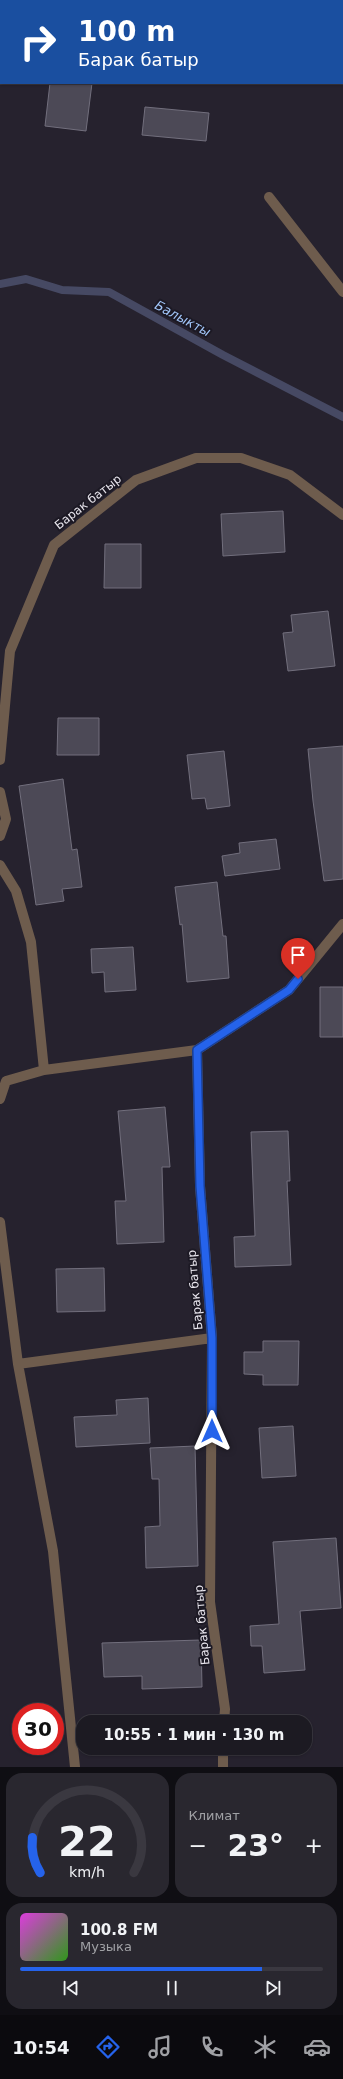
<!DOCTYPE html>
<html lang="ru">
<head>
<meta charset="utf-8">
<style>
  body { margin:0; font-family:"DejaVu Sans",sans-serif; background:#29272f; color:#f1f3f6; height:100vh; display:flex; flex-direction:column; font-size:15px; white-space:nowrap }
  * { box-sizing:border-box; margin:0 }
  p { font-size:13px; color:#a0a1a5 }
  .icon { flex:none; width:22px; height:22px; fill:none; stroke:currentColor; stroke-width:2; stroke-linecap:round; stroke-linejoin:round }
  .map { position:relative; height:1767px; overflow:hidden }
  .sheet { display:flex; flex-direction:column; gap:6px; padding:6px; background:#0f0e13; flex:1 }
  .sheet>* { flex:none }
  .guide { position:absolute; left:0px; top:0px; width:343px; height:84px; box-shadow:0 1px 3px #0004,0 0 0 1px #3a3840; background:#1a4fa0; color:#fff; overflow:hidden }
  .speed { position:absolute; left:12px; top:1703px; display:flex; gap:8px; font-size:20px; font-weight:700; text-align:center }
  .speed>* { display:grid; place-content:center; width:52px; height:52px; border-radius:50%; background:#1c1a22; box-shadow:0 1px 3px #0004,0 0 0 1px #3a3840; line-height:1 }
  .speed .limit { border:6px solid #d22; background:#fff; color:#111 }
  .pin { position:absolute; display:grid; place-items:center; width:34px; height:34px; color:#fff; margin:-41px -17px; border-radius:50% 50% 50% 0; rotate:-45deg; box-shadow:0 0 4px #0007 }
  .pin .icon { rotate:45deg }
  .me { position:absolute; width:44px; margin:-22px; rotate:0deg; stroke-linejoin:round; filter:drop-shadow(0 0 3px #0008) }
  .turn { display:flex; align-items:center; gap:14px; height:84px; padding:0 12px; font-size:18px }
  .turn .icon { width:52px; height:52px; stroke-width:2.5 }
  .turn b { display:block; font-size:28px; line-height:34px }
  .big { font-size:30px; font-weight:600; line-height:1.1 }
  .sheet .card { flex:1; display:flex; flex-direction:column; justify-content:center; gap:6px; min-width:0; padding:0 14px; border-radius:16px; background:#29272f }
  .sheet .dial { align-items:center; gap:0 }
  .dial svg { height:104px; overflow:visible; fill:none; stroke:#3a3840; stroke-width:7; stroke-linecap:round; text-anchor:middle }
  .dial text { fill:#f1f3f6; stroke:none }
  .song { display:flex; align-items:center; gap:12px }
  .cover { width:48px; height:48px; border-radius:6px; background:linear-gradient(135deg,hsl(300 70% 55%),hsl(110 70% 35%)) }
  .played { height:4px; border-radius:2px; background:linear-gradient(90deg,#2563eb 80%,#3a3840 80%) }
  .keys { display:flex; justify-content:space-around; direction:ltr }
  .heat { display:flex; justify-content:space-between; align-items:center; font-size:22px; direction:ltr }
  .sheet .tiles { flex:1; display:grid; gap:6px; grid-template-columns:1fr 1fr }
  .card:last-child { grid-column:span 2 }
  .trip { position:absolute; left:76px; top:1715px; width:236px; height:40px; border-radius:16px; background:#1c1a22; box-shadow:0 1px 3px #0004,0 0 0 1px #3a3840; font-weight:600; line-height:40px; text-align:center }
  .tabs { display:flex; height:64px; justify-content:space-around; align-items:center; background:#0b0a0e; color:#a0a1a5 }
  .tabs .icon { width:28px; height:28px }
  .tabs .active { color:#2563eb }
  .tabs b { font-size:18px; color:#f1f3f6 }
  .map>svg:first-child { display:block }
  .lines { fill:none; stroke-linecap:round; stroke-linejoin:round }
  .stream { stroke:#464963; stroke-width:8 }
  .building { fill:#4c4956; stroke:#726f7d }
  .minor { stroke:#6e5c4d; stroke-width:10 }
  .route-casing { stroke:#184099; stroke-width:10 }
  .route { stroke:#2563eb; stroke-width:7 }
  .labels { text-anchor:middle; stroke-width:4; stroke-linejoin:round; paint-order:stroke }
  .street-label { font-size:12px; fill:#e8e5ed; stroke:#1c1924 }
  .water-label { font-size:13px; font-style:italic; fill:#a1c5f8; stroke:#1c1924 }
</style>
</head>
<body>
<div class="map">
<svg width="343" height="1767" viewBox="0 0 343 1767">
  <rect width="100%" height="100%" fill="#26222e"/>
  <g class="lines">
    <path class="stream" d="M 0,284 L 26,279 L 62,290 L 109,292 L 223,355 L 343,417"/>
  </g>
  <path class="building" d="M 50,83 L 92,83 L 86,131 L 45,126 Z
    M 145,107 L 209,113 L 206,141 L 142,135 Z
    M 283,511 L 285,552 L 223,556 L 221,514 Z
    M 105,544 L 141,544 L 141,588 L 104,588 Z
    M 328,611 L 335,666 L 288,671 L 283,633 L 293,632 L 291,615 Z
    M 58,718 L 99,718 L 99,755 L 57,755 Z
    M 343,746 L 343,879 L 324,881 L 313,801 L 308,749 Z
    M 224,751 L 230,806 L 207,809 L 205,798 L 192,799 L 187,755 Z
    M 63,779 L 72,850 L 77,849 L 82,887 L 62,889 L 64,901 L 36,905 L 19,786 Z
    M 276,839 L 280,869 L 225,876 L 222,856 L 240,853 L 239,843 Z
    M 217,882 L 223,936 L 226,936 L 229,978 L 187,982 L 182,924 L 180,925 L 175,887 Z
    M 133,947 L 136,990 L 105,992 L 104,972 L 92,973 L 91,949 Z
    M 320,987 L 343,987 L 343,1037 L 320,1037 Z
    M 165,1107 L 170,1167 L 162,1167 L 164,1242 L 117,1244 L 115,1201 L 126,1201 L 118,1111 Z
    M 288,1131 L 290,1181 L 287,1181 L 291,1265 L 235,1267 L 234,1237 L 255,1236 L 251,1132 Z
    M 104,1268 L 105,1311 L 57,1312 L 56,1269 Z
    M 263,1341 L 299,1341 L 298,1385 L 263,1385 L 263,1375 L 244,1374 L 244,1352 L 263,1352 Z
    M 148,1398 L 150,1443 L 76,1447 L 74,1417 L 117,1415 L 116,1400 Z
    M 293,1426 L 296,1476 L 262,1478 L 259,1428 Z
    M 195,1446 L 198,1566 L 146,1568 L 145,1527 L 160,1526 L 159,1479 L 152,1479 L 150,1448 Z
    M 336,1538 L 341,1608 L 300,1611 L 305,1670 L 264,1673 L 262,1646 L 251,1646 L 250,1626 L 279,1624 L 273,1542 Z
    M 201,1640 L 202,1687 L 142,1689 L 142,1676 L 104,1677 L 102,1643 Z"/>
  <g class="lines">
    <path class="minor" d="M 269,197 L 343,292
      M 0,760 L 10,651 L 54,545 L 136,480 L 196,458 L 241,458 L 290,475 L 343,515
      M 0,792 L 6,819 L 0,836
      M 0,865 L 16,891 L 31,942 L 44,1070
      M 0,1099 L 6,1081 L 44,1070 L 197,1050
      M 0,1222 L 18,1364 L 53,1551 L 75,1767
      M 18,1364 L 212,1338
      M 224,1722 L 225,1709 L 210,1602 L 212,1338 L 200,1186 L 197,1050 L 289,990 L 343,924
      M 223,1767 L 223,1748"/>
  </g>
  <g class="lines">
    <g class="route-casing">
      <path id="route" d="M 212,1431 L 212,1338 L 200,1186 L 197,1050 L 289,990 L 298,979"/>
    </g>
    <use href="#route" class="route"/>
  </g>
  <g class="labels">
    <g class="street-label">
      <text transform="translate(88 502) rotate(-38)" y="4">Барак батыр</text>
      <text transform="translate(195 1290) rotate(-95)" y="4">Барак батыр</text>
      <text transform="translate(202 1625) rotate(-95)" y="4">Барак батыр</text>
    </g>
    <g class="water-label">
      <text transform="translate(183 318) rotate(28)" y="5">Балыкты</text>
    </g>
  </g>
</svg>
<div class="speed"><div class="limit">30</div></div>
<div class="pin" style="left:298px;top:979px;background:#d93025"><svg class="icon" aria-label="arrive" viewBox="0 0 24 24"><path d="M6 21V4h12l-3 4 3 4H6"/></svg></div>
<svg class="me" style="left:212px;top:1431px" viewBox="-20 -20 40 40"><path d="M0-17L14 15 0 8-14 15z" fill="#2563eb" stroke="#fff" stroke-width="4"/></svg>
<div class="trip">10:55 · 1 мин · 130 m</div>
<div class="guide">
<div class="turn"><svg class="icon" aria-label="right" viewBox="0 0 24 24"><path d="M7 20v-9h11M14 6l5 5-5 5"/></svg><div><b>100 m</b>Барак батыр</div></div>
</div>
</div>
<section class="sheet">
<div class="tiles">
<div class="card dial"><svg viewBox="0 0 100 80">
<path d="M14 69A42 42 0 1 1 86 69"/>
<path d="M14 69A42 42 0 0 1 8 42" stroke="#2563eb"/>
<text x="50" y="56" font-size="32" font-weight="700">22</text>
<text x="50" y="72" font-size="11">km/h</text>
</svg></div>
<div class="card"><p>Климат</p>
<div class="heat"><a>−</a><b class="big">23°</b><a>+</a></div>
</div>
<div class="card">
<div class="song"><i class="cover"></i><div><b>100.8 FM</b><p>Музыка</p></div></div>
<div class="played"></div>
<div class="keys"><svg class="icon" aria-label="previous" viewBox="0 0 24 24"><path d="M18 5L8 12l10 7zM5 5v14"/></svg><svg class="icon" aria-label="pause" viewBox="0 0 24 24"><path d="M8 5v14M16 5v14"/></svg><svg class="icon" aria-label="next" viewBox="0 0 24 24"><path d="M6 5l10 7-10 7zM19 5v14"/></svg></div>
</div>
</div>
</section>
<nav class="tabs">
<b>10:54</b>
<svg class="icon active" aria-label="directions" viewBox="0 0 24 24"><path d="M12 3l9 9-9 9-9-9zM9 14v-3h6M13 9l2 2-2 2"/></svg>
<svg class="icon" aria-label="music" viewBox="0 0 24 24"><path d="M9 18V5l10-2v13"/><circle cx="6" cy="18" r="3"/><circle cx="16" cy="16" r="3"/></svg>
<svg class="icon" aria-label="phone" viewBox="0 0 24 24"><path d="M5 4h4l2 5-3 2q2 4 5 5l2-3 5 2v4C11 20 4 13 5 4z"/></svg>
<svg class="icon" aria-label="climate" viewBox="0 0 24 24"><path d="M12 3v18M4 7l16 10M4 17L20 7"/></svg>
<svg class="icon" aria-label="car" viewBox="0 0 24 24"><path d="M5 17H2v-5l4-1 3-4h7l3 4 3 1v5h-3M9 17h6M6 11h13"/><circle cx="7" cy="17" r="2"/><circle cx="17" cy="17" r="2"/></svg>
</nav>
</body>
</html>
